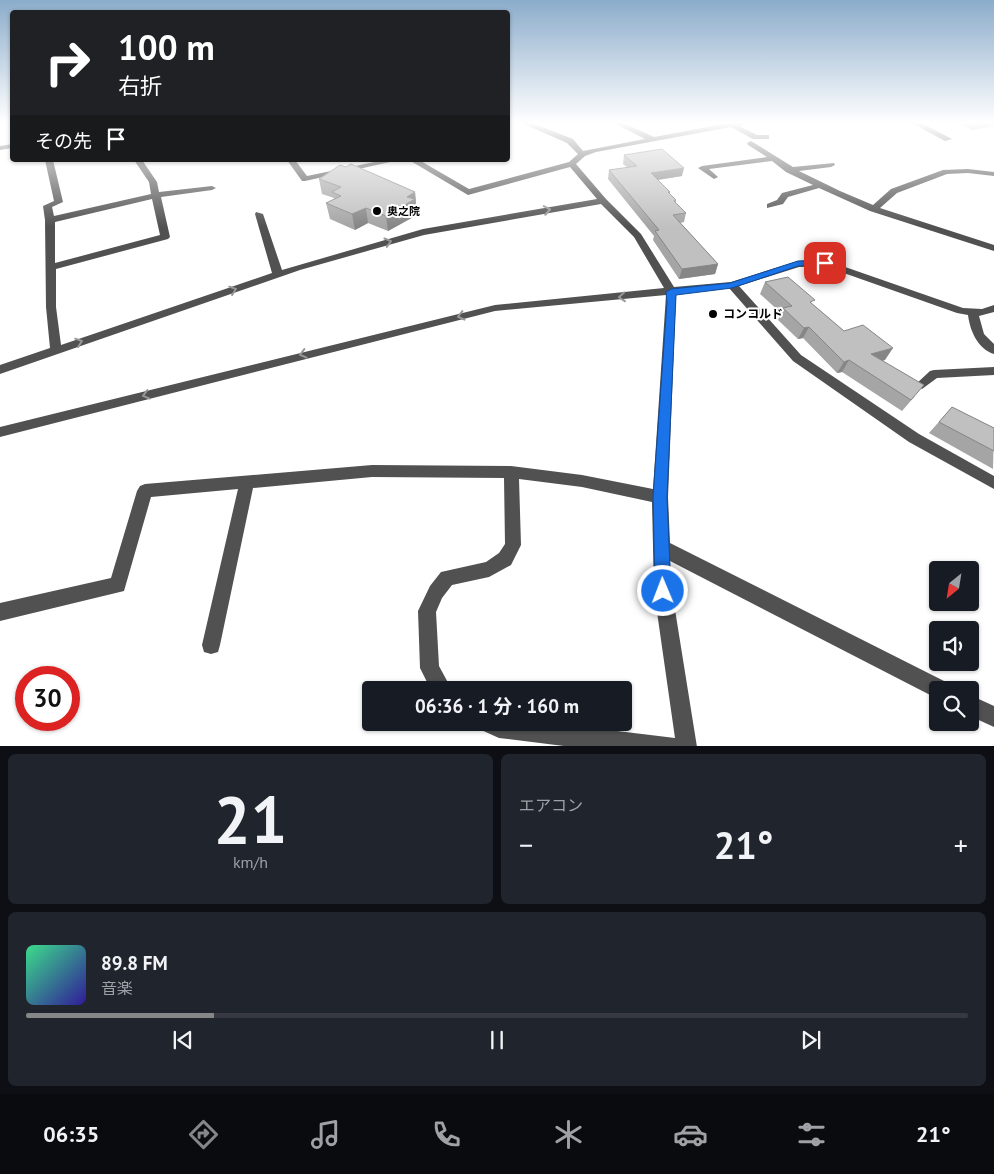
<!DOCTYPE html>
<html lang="ja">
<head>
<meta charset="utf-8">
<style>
  body { margin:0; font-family:"PT Sans","Noto Sans JP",sans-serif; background:#20242c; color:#f1f3f6; height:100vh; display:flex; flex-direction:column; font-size:19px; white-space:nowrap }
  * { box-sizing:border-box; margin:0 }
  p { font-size:16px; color:#9ea1a6 }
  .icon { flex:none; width:28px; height:28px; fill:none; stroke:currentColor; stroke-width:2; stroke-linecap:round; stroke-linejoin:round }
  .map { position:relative; height:746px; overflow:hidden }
  .side { display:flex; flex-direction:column; gap:8px; padding:8px; background:#0d0f14; flex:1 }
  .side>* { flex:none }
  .top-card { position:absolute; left:10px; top:10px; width:500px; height:152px; border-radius:5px; box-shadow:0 1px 4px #0004; background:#202124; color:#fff; overflow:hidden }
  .needle { width:32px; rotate:210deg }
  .buttons { position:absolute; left:929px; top:561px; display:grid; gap:10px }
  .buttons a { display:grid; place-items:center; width:50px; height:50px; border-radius:5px; background:#171b24; box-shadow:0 1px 4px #0004; font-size:25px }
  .speed { position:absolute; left:15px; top:666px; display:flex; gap:10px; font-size:25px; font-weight:700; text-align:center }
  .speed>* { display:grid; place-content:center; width:65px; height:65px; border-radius:50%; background:#171b24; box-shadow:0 1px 4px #0004; line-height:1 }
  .speed .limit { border:8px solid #d22; background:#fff; color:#111 }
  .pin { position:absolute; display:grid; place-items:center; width:42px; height:42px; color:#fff; margin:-21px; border-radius:10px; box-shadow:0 2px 8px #0006 }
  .me { position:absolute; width:55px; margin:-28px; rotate:359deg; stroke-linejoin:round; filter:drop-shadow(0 0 4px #0008) }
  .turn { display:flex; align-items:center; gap:18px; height:105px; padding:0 25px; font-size:22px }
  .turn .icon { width:65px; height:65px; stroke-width:2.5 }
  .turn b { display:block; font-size:35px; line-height:42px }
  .then { display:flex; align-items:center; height:48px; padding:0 25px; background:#0003; gap:10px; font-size:19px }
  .big { font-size:38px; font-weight:700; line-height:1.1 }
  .side .card { flex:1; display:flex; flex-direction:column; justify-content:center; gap:8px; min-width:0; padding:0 18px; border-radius:8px; background:#20242c }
  .side .dial { align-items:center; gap:0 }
  .dial b { font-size:65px; line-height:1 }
  .song { display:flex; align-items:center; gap:15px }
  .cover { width:60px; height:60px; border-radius:8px; background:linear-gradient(135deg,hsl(150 70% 55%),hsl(250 70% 35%)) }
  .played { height:5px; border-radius:2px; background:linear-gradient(90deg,#858687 20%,#363941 20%) }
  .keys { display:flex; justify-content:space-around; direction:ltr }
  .heat { display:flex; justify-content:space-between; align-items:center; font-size:28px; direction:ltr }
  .side .tiles { flex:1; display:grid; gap:8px; grid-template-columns:1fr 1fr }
  .card:last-child { grid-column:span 2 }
  .trip { position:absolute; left:362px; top:681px; width:270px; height:50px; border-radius:5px; background:#171b24; box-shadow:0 1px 4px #0004; font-weight:700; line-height:50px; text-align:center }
  .tabs { display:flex; height:80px; justify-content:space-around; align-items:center; background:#090b0e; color:#9ea1a6 }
  .tabs .icon { width:35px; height:35px }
  .tabs .selected { color:#858687 }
  .tabs b { font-size:22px; color:#f1f3f6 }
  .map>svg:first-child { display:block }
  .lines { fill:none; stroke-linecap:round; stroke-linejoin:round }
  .minor { fill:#515151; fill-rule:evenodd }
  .wall { fill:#a5a5a5 }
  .shaded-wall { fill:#868686 }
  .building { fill:#c0c0c0; stroke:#868686 }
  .oneway { stroke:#979797 }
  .route { fill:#1a73e8; stroke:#114b97 }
  .poi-dot { fill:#000; stroke:#fff; stroke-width:2 }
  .labels { text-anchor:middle; stroke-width:4; stroke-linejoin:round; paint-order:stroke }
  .far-poi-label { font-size:11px; font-weight:bold; fill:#000; stroke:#fff; text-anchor:start }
  .poi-label { font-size:12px; font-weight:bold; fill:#000; stroke:#fff; text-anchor:start }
</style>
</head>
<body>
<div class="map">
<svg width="994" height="747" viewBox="0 0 994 747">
  <rect width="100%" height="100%" fill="#fff"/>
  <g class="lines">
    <path class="minor" d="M 519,122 L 529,122 L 573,139 L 583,151 L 645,139 L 612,122 L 621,122 L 654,137 L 734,122 L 750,122 L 739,126 L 757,135 L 769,135 L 769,139 L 753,139 L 731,127 L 596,152 L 585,156 L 576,164 L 606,199 L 641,234 L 674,287 L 731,282 L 798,261 L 825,260 L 963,308 L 982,309 L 994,305 L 994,312 L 979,316 L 984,334 L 994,344 L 994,354 C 978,349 970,331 968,315 L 957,313 L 824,266 L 799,267 L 739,286 L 801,355 L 919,434 L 994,476 L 994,489 L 909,442 L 793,361 L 729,288 L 676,294 L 668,497 L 670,543 L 948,683 L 951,690 L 938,690 L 938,698 L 934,697 L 670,561 L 672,591 L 697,747 L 572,747 L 499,738 L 479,729 L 476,722 L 543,722 L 675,738 L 654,591 L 652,502 L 582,487 L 519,479 L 521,545 L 511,565 L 489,577 L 452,585 L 442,598 L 436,612 L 439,666 L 452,690 L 431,690 L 420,668 L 418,611 L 430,586 L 441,572 L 486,562 L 499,553 L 505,544 L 504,478 L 372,477 L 253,488 L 220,645 L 218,652 L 211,654 L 204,652 L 202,645 L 238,489 L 151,497 L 124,591 L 0,621 L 0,603 L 111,578 L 137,491 L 140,486 L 145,484 L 372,465 L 511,466 L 582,475 L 653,489 L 666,295 L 495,311 L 0,437 L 0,427 L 495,305 L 664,288 L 634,237 L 601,204 L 424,235 L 300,270 L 0,374 L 0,365 L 50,348 L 46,307 L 45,220 L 43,206 L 54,201 L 45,160 L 53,160 L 63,202 L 52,207 L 54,216 L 151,194 L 149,182 L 134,160 L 142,160 L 157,182 L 159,192 L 212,186 L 216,188 L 212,190 L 161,197 L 170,237 L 168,239 L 56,269 L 56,307 L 61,345 L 272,273 L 255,214 L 256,212 L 263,214 L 282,270 L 423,229 L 597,199 L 570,167 L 468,195 L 409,160 L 419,160 L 469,189 L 569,162 L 578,154 L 567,143 ZM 152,199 L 160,235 L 55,263 L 55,222 Z
      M 910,122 L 919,122 L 952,139 L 945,141 Z
      M 751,141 L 793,167 L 834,163 L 835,165 L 831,167 L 799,171 L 840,191 L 873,205 L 891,189 L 943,170 L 968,169 L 994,172 L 994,176 L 968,173 L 947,174 L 897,193 L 880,208 L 994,245 L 994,251 L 870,211 L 819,188 L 788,197 L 783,204 L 767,208 L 767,204 L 777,200 L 782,193 L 813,185 L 786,172 L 772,161 L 709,169 L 718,177 L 714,179 L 698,168 L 702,166 L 767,157 L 748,145 L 747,143 Z
      M 12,144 L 12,148 L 0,150 L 0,146 Z
      M 287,160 L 295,160 L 307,176 L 384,160 L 399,160 L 305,181 L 302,181 Z
      M 994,367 L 994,375 L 937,378 L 922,389 L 916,384 L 930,371 L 934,370 Z
      M 970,695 L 994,706 L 994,727 L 970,716 Z"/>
  </g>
  <path class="wall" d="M 955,122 L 994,122 L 972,130 Z
    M 624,155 L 682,176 L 658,180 L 670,192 L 670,194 L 676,200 L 676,203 L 686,213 L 684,222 L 680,223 L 718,264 L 715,274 L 679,279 L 653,240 L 654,236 L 608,179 L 609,170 L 628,168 L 623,164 Z
    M 319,179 L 415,192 L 417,215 L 388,231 L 368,223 L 355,230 L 330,219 L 326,203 L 334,199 L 334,198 L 322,194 Z
    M 765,282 L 813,305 L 844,331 L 885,360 L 882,361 L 915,396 L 902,411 L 842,372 L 837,373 L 803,338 L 798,339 L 778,320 L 781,313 L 760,294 Z
    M 952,407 L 994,428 L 993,469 L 929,433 Z"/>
  <path class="shaded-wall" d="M 976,122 L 994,122 L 994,126 L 972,130 Z
    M 684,168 L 682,176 L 649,181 L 651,173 Z
    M 415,192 L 417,215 L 388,231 L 386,216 L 407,197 Z
    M 366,208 L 368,223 L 355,230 L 352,214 Z
    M 718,264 L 715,274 L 679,279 L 682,269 Z
    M 809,327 L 803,338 L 798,339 L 804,328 Z
    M 893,348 L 885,360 L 863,366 L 871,354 Z
    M 849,360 L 842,372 L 837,373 L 844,362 Z"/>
  <path class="building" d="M 662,149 L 684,168 L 651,173 L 670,192 L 668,192 L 676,200 L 674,201 L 686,213 L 673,215 L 718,264 L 682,269 L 655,231 L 659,230 L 609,170 L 637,166 L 624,155 Z
    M 351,164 L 415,192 L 407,197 L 415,199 L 386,216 L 366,208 L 352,214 L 326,203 L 341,196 L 332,192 L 341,187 L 319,179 L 340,165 L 346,167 Z
    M 788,277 L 815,300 L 810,302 L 844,331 L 863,325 L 893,348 L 871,354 L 924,385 L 911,400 L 849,360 L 844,362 L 809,327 L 804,328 L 783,308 L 792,306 L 765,282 Z
    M 952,407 L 994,428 L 994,451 L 939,422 Z"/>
  <defs><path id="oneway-chevron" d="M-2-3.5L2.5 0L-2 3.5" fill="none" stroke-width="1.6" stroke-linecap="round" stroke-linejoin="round" transform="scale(1.25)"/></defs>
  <g class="oneway">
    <use href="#oneway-chevron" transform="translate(547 210) rotate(-10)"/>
    <use href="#oneway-chevron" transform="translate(388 242) rotate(-16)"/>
    <use href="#oneway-chevron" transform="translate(233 290) rotate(-19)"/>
    <use href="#oneway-chevron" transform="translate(622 297) rotate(175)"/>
    <use href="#oneway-chevron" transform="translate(461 316) rotate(166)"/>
    <use href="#oneway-chevron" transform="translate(79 342) rotate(-19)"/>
    <use href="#oneway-chevron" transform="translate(303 354) rotate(166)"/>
    <use href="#oneway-chevron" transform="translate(146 395) rotate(165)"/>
  </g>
  <linearGradient id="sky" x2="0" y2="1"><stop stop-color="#8baccb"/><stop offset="0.54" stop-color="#fff"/><stop offset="1" stop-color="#fff" stop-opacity="0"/></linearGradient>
  <rect width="994" height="227" fill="url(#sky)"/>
  <path class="route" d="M 825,260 L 830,263 L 828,265 L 798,266 L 732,288 L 676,295 L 667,497 L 671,591 L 668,596 L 663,599 L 657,596 L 655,591 L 653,497 L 667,302 L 666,292 L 671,289 L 730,283 L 798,261 Z"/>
  <g class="poi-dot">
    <circle cx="377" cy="211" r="5"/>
    <circle cx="713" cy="314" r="5"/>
  </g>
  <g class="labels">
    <g class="far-poi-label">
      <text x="387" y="215">奥之院</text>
    </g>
    <g class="poi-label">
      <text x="723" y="318">コンコルド</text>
    </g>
  </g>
</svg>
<div class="buttons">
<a><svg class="needle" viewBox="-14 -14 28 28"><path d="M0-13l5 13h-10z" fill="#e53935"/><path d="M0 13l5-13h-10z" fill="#9ea1a6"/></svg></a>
<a><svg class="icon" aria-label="sound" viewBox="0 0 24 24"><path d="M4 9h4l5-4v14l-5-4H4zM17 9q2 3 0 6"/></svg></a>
<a><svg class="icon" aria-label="search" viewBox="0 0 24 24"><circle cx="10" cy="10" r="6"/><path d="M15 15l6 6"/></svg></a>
</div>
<div class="speed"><div class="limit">30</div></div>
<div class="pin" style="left:825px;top:263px;background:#d93025"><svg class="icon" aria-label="arrive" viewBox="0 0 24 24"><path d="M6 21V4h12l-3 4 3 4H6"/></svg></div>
<svg class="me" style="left:663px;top:591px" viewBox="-20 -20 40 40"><circle r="17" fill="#1a73e8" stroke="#fff" stroke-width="3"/><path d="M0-11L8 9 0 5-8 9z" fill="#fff"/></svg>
<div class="trip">06:36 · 1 分 · 160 m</div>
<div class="top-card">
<div class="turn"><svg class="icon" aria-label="right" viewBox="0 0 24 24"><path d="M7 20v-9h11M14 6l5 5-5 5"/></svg><div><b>100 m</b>右折</div></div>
<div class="then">その先<svg class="icon" aria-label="arrive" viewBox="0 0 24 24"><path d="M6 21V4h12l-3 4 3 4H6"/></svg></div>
</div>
</div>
<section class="side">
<div class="tiles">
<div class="card dial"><b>21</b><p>km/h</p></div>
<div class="card"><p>エアコン</p>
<div class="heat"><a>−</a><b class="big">21°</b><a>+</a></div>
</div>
<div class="card">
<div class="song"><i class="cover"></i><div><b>89.8 FM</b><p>音楽</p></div></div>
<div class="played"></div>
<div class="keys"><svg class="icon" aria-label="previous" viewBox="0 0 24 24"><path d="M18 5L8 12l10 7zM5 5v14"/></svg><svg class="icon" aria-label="pause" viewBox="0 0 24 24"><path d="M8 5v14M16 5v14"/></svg><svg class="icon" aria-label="next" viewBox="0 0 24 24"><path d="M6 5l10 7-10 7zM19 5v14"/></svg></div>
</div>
</div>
</section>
<nav class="tabs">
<b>06:35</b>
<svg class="icon selected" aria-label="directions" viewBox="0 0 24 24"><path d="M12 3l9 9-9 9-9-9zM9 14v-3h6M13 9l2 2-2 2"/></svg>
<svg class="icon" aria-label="music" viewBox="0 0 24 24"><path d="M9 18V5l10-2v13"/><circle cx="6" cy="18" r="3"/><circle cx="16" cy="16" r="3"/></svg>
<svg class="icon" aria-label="phone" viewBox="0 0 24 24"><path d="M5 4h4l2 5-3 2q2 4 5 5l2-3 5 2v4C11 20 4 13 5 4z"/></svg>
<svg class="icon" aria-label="climate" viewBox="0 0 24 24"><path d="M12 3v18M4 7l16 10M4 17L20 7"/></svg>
<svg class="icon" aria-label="car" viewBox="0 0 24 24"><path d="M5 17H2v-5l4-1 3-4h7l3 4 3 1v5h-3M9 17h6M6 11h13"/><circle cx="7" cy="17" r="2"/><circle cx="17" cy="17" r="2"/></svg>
<svg class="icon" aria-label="filters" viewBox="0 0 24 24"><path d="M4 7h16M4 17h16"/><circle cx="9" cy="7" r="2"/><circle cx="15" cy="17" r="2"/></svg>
<b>21°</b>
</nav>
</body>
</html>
